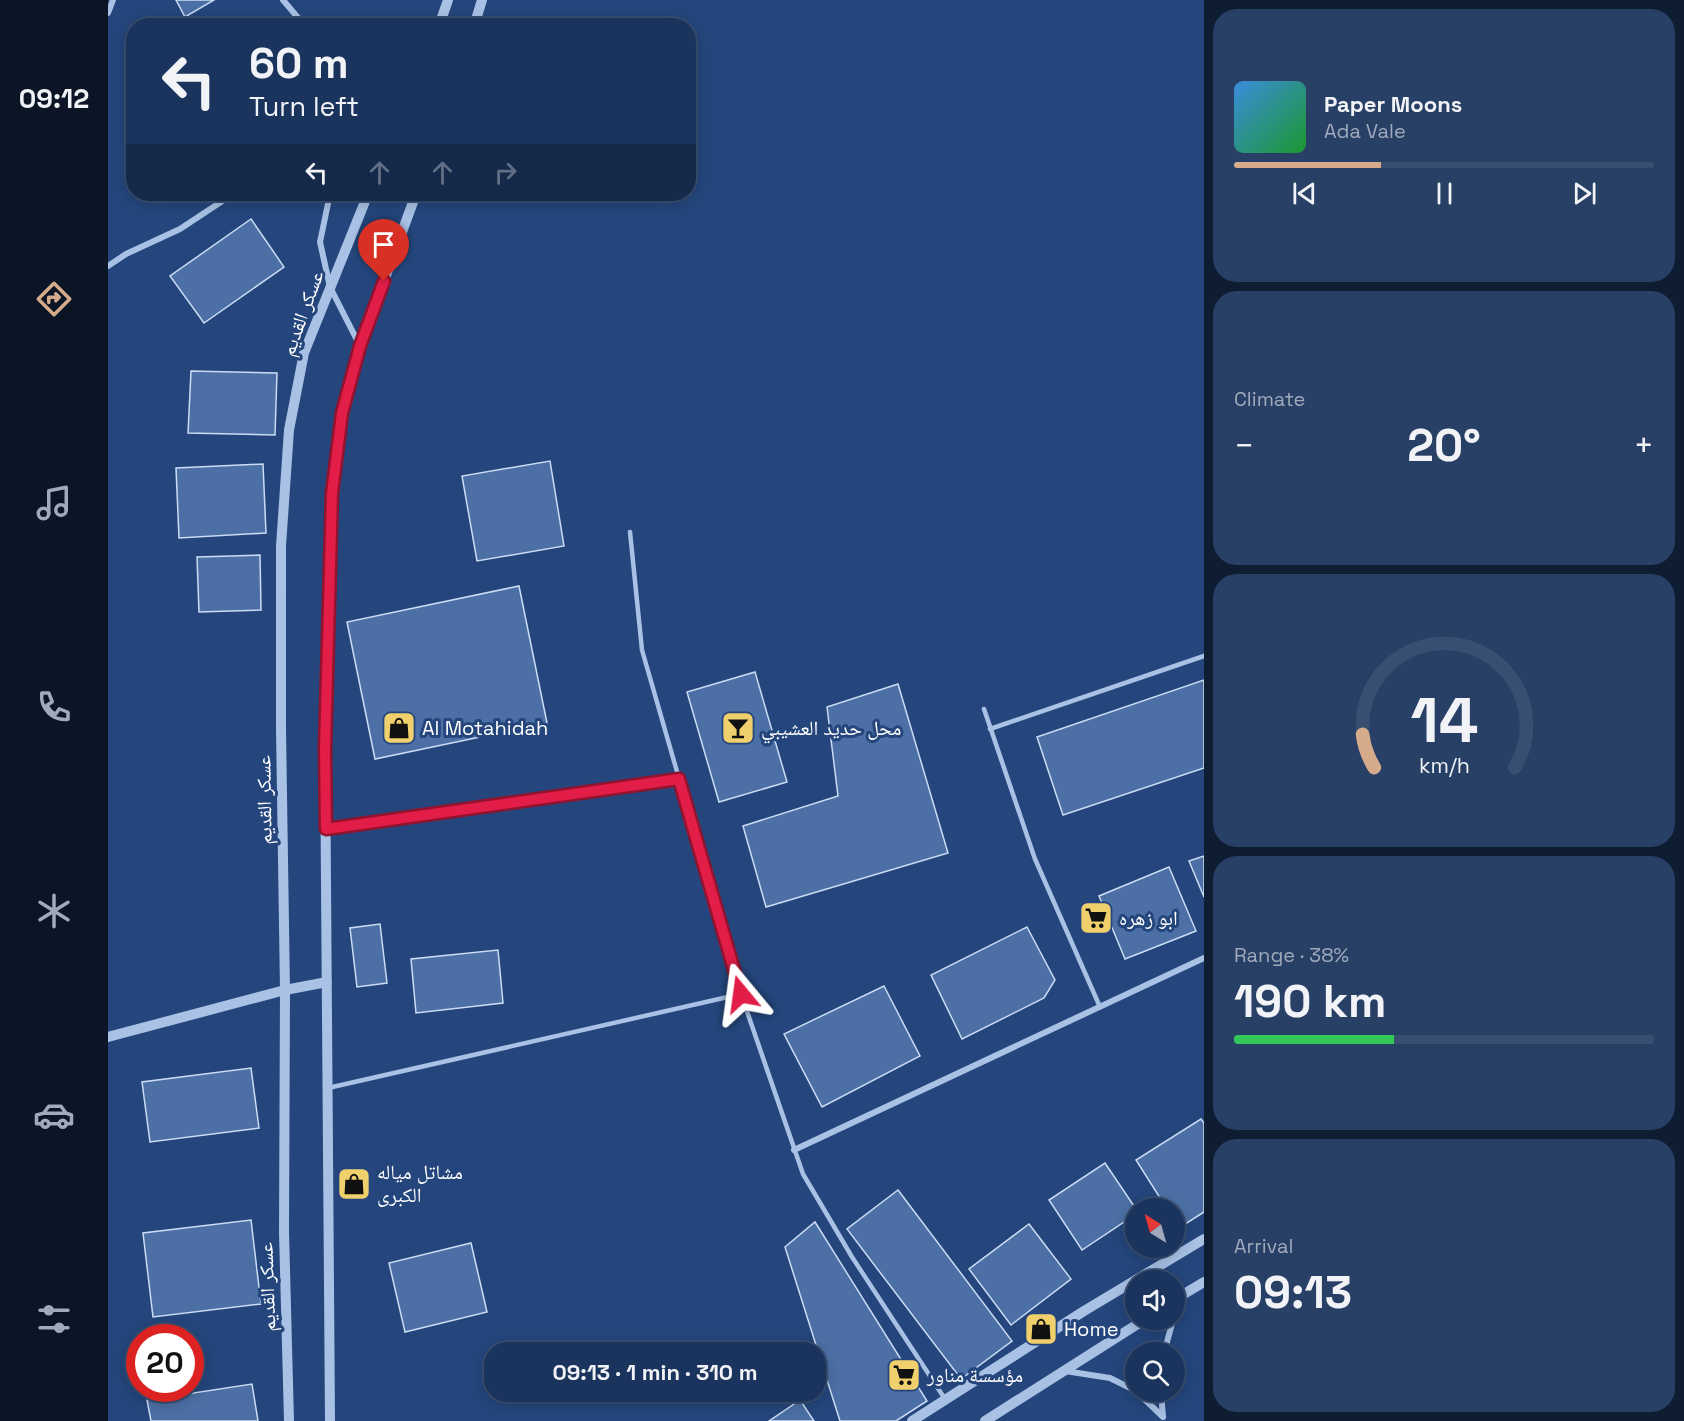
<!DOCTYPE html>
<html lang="en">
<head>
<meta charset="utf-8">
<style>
  body { margin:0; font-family:"Space Grotesk","Noto Naskh Arabic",sans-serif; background:#283f66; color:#f1f3f6; height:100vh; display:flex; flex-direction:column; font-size:22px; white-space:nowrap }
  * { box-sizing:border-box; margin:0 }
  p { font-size:20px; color:#a0aabc }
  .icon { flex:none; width:33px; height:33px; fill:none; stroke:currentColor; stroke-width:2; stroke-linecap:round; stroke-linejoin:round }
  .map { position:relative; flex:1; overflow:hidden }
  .drawer { display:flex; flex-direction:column; gap:9px; padding:9px; background:#0f1d33; width:480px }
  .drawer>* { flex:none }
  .guide { position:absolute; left:18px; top:18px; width:570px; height:183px; border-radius:24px; box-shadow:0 3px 15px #0003,0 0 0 2px #394f72; background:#1b345d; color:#f1f3f6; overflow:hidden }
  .needle { width:39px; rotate:323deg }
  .fabs { position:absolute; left:1017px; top:1198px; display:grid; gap:12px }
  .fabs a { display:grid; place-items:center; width:60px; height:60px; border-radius:50%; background:#1b345d; box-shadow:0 3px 15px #0003,0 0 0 2px #394f72; font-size:30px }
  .speed { position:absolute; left:18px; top:1324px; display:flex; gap:12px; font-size:30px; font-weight:700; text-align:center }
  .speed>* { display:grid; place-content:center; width:78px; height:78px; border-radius:50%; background:#1b345d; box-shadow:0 3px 15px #0003,0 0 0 2px #394f72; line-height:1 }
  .speed .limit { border:9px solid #d22; background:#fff; color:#111 }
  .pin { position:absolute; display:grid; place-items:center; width:51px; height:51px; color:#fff; margin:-62px -26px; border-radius:50% 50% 50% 0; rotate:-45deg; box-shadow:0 0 6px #0007 }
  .pin .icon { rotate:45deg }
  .me { position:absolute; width:66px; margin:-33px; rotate:344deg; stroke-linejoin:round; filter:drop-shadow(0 0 4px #0008) }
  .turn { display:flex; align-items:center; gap:21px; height:126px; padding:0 24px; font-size:27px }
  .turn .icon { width:78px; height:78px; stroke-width:2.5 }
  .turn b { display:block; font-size:42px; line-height:51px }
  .lanes { display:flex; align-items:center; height:57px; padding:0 24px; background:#0003; justify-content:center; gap:30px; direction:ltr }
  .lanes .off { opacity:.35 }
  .big { font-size:45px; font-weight:600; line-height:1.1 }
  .drawer .widget { flex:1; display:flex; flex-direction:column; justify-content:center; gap:9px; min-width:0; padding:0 21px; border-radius:24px; background:#283f66 }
  .drawer .dial { align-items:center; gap:0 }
  .dial svg { height:156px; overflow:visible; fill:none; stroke:#394f72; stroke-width:7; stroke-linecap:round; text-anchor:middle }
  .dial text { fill:#f1f3f6; stroke:none }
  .song { display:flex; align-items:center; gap:18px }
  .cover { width:72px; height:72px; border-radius:9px; background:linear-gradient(135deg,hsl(210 70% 55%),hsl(130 70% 35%)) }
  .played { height:6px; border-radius:3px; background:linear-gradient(90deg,#d6ab8b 35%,#394f72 35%) }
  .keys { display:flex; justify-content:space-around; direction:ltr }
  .heat { display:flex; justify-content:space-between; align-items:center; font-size:33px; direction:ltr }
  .charge { height:9px; border-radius:4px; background:linear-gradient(90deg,#34c759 38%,#394f72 0) }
  .trip { position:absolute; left:376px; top:1342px; width:342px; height:60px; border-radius:24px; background:#1b345d; box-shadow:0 3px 15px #0003,0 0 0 2px #394f72; font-weight:600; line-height:60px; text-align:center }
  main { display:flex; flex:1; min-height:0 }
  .dock { display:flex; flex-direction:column; width:108px; justify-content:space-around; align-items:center; background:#0b1525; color:#a0aabc }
  .dock .icon { width:42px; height:42px }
  .dock .selected { color:#d6ab8b }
  .dock b { font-size:27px; color:#f1f3f6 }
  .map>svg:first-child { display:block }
  .building { fill:#4c70a5; stroke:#cbdcf4; stroke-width:1.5 }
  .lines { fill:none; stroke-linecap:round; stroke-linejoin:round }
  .service { stroke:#a8c1e5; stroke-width:4.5 }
  .minor { stroke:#a8c1e5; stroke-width:6 }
  .tertiary { stroke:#a8c1e5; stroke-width:10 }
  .route-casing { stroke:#92132f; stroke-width:15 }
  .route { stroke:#e11d48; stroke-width:10 }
  .labels { text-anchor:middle; stroke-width:6; stroke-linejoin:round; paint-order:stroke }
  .street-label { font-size:20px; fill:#fff; stroke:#24467c }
  .poi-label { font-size:20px; fill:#fff; stroke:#24467c; text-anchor:start }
</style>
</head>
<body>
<main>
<nav class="dock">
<b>09:12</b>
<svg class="icon selected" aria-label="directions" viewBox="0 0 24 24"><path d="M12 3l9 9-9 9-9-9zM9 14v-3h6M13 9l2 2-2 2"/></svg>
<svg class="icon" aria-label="music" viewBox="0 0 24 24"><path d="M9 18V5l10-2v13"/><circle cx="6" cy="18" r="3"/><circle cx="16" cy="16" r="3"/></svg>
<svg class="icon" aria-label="phone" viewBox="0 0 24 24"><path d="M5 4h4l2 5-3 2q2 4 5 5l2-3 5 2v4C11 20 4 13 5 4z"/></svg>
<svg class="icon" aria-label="climate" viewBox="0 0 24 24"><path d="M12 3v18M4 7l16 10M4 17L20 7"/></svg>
<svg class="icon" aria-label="car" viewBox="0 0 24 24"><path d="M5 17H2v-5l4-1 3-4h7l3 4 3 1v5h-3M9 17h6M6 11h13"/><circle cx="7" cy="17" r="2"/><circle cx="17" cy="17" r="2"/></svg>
<svg class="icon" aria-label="filters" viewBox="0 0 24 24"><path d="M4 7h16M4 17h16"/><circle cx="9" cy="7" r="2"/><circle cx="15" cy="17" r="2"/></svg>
</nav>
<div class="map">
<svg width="1096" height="1421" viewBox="0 0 1096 1421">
  <rect width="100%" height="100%" fill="#24467c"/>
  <path class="building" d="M 68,0 L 106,0 L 77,17 Z
    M 151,18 L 157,26 L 142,26 Z
    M 143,219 L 176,267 L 96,323 L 62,276 Z
    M 83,371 L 169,373 L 167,435 L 80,433 Z
    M 442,461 L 456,546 L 369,561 L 354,476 Z
    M 155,464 L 158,533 L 71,538 L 68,468 Z
    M 152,555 L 153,610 L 91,612 L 89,557 Z
    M 411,586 L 439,723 L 267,759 L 239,622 Z
    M 647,672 L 679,782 L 611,802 L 579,692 Z
    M 1096,680 L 1096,768 L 955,815 L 929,737 Z
    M 790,684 L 840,853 L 658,907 L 635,826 L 730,796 L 719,707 Z
    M 1096,856 L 1096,897 L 1081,861 Z
    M 1061,867 L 1088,931 L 1017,959 L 991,896 Z
    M 272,924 L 279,983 L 249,987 L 242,928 Z
    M 919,927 L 947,980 L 936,998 L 854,1039 L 823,975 Z
    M 390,950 L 395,1003 L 308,1013 L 303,959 Z
    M 776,986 L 812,1056 L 714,1107 L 676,1034 Z
    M 143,1068 L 151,1128 L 42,1142 L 34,1082 Z
    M 1093,1119 L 1096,1123 L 1096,1212 L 1071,1228 L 1066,1220 L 1066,1209 L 1059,1209 L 1028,1160 Z
    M 997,1163 L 1028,1209 L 1028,1214 L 974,1250 L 941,1200 Z
    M 790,1190 L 904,1341 L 853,1379 L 739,1229 Z
    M 143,1220 L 153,1304 L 45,1317 L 35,1233 Z
    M 707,1222 L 819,1401 L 788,1421 L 732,1421 L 677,1247 Z
    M 921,1224 L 963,1279 L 903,1325 L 861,1269 Z
    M 363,1243 L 379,1312 L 297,1332 L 281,1263 Z
    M 144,1384 L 150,1421 L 43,1421 L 39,1400 Z
    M 692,1400 L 706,1421 L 661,1421 Z"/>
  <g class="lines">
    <path class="service" d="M 522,532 L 534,650 L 633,994 L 695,1174 L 744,1257 L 837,1399
      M 876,709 L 927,859 L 992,1007
      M 882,729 L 1096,656
      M 218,829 L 571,779
      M 220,1088 L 633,994"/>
    <path class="minor" d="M 175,0 L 197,26
      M 0,13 L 5,0
      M 222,194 L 212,242 L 222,287 L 252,346
      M 0,266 L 18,254 L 72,229 L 125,194
      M 686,1150 L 1096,958
      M 1066,1316 L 1073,1296
      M 1056,1353 L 1065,1320
      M 957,1371 L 1002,1378 L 1028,1391
      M 1029,1392 L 1055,1417
      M 1053,1392 L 1055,1417"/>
    <path class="tertiary" d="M 331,26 L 340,0
      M 366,26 L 374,0
      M 0,1037 L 177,990 L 219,982
      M 1066,1300 L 1096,1282
      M 181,1421 L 176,1232 L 177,990 L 173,729 L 173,546 L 181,430 L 196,353 L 260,194
      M 222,1421 L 217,749 L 224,493 L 234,413 L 252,346 L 308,194
      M 804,1421 L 976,1311 L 1096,1239
      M 877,1421 L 1036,1320"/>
  </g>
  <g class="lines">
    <g class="route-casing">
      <path id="route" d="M 276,281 L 252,346 L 234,413 L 224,493 L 217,749 L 218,829 L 571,779 L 633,994"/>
    </g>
    <use href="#route" class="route"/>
  </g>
  <defs>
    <g id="shop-square" transform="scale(1.725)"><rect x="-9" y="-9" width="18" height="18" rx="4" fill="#f0d06c" stroke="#24467c"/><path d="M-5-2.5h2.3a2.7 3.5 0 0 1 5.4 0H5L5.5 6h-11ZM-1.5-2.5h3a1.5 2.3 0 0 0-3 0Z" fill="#111"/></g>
    <g id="bar-square" transform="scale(1.725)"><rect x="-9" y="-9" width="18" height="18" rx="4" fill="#f0d06c" stroke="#24467c"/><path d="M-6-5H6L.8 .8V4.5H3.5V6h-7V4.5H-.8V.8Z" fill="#111"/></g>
    <g id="supermarket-square" transform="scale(1.725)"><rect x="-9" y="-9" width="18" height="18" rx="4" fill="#f0d06c" stroke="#24467c"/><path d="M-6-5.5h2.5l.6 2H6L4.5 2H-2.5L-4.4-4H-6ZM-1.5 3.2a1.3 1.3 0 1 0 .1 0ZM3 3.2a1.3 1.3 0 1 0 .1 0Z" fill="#111"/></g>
  </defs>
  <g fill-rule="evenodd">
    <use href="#shop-square" x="291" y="728"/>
    <use href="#bar-square" x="630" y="728"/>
    <use href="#supermarket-square" x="988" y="918"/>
    <use href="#shop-square" x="246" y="1184"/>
    <use href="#shop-square" x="933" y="1329"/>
    <use href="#supermarket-square" x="796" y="1375"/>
  </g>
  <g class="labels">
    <g class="street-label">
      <text transform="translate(194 313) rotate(-70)" y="7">عسكر القديم</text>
      <text transform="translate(156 800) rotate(-91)" y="7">عسكر القديم</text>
      <text transform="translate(159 1287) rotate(-92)" y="7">عسكر القديم</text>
    </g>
    <g class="poi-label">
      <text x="314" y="735">Al Motahidah</text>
      <text x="653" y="735">محل حديد العشيبي</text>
      <text x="1011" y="925">ابو زهره</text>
      <text x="269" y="1179">مشاتل مياله<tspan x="269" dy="23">الكبرى</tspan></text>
      <text x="956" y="1336">Home</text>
      <text x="819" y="1382">مؤسسة مناور</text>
    </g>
  </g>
</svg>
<div class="fabs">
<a><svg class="needle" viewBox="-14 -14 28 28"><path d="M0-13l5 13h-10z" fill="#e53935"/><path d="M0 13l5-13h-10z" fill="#a0aabc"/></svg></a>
<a><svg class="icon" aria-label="sound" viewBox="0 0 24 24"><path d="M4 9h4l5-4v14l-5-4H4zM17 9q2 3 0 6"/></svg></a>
<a><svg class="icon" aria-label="search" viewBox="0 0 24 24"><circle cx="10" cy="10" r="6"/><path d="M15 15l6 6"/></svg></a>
</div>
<div class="speed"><div class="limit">20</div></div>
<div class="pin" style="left:276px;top:281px;background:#d93025"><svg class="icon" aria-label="arrive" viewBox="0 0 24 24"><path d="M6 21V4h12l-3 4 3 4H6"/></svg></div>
<svg class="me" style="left:633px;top:994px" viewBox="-20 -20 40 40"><path d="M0-17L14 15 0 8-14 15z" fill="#e11d48" stroke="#fff" stroke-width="4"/></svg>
<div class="trip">09:13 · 1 min · 310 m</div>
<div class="guide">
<div class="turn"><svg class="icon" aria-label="left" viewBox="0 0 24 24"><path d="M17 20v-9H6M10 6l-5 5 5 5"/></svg><div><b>60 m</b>Turn left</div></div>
<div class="lanes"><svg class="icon" aria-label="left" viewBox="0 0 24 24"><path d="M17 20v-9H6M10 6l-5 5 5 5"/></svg><svg class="icon off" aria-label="ahead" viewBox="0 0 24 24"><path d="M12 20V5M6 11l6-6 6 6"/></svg><svg class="icon off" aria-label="ahead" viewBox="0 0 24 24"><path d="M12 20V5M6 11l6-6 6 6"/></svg><svg class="icon off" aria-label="right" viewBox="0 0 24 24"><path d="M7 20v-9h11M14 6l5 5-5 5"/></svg></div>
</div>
</div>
<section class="drawer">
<div class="widget">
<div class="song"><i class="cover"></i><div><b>Paper Moons</b><p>Ada Vale</p></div></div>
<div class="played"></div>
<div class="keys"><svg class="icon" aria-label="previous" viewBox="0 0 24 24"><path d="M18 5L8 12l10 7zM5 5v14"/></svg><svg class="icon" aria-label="pause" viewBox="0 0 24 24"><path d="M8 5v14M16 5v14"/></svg><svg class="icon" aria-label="next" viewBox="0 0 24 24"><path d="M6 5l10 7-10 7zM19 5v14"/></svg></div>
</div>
<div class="widget"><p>Climate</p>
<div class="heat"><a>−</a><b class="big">20°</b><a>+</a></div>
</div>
<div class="widget dial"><svg viewBox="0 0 100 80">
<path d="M14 69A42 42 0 1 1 86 69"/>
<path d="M14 69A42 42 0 0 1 8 52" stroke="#d6ab8b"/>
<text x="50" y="56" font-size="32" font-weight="700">14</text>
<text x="50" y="72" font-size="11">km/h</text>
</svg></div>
<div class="widget"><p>Range · 38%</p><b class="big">190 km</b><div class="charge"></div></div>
<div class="widget"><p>Arrival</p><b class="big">09:13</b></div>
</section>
</main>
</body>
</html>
